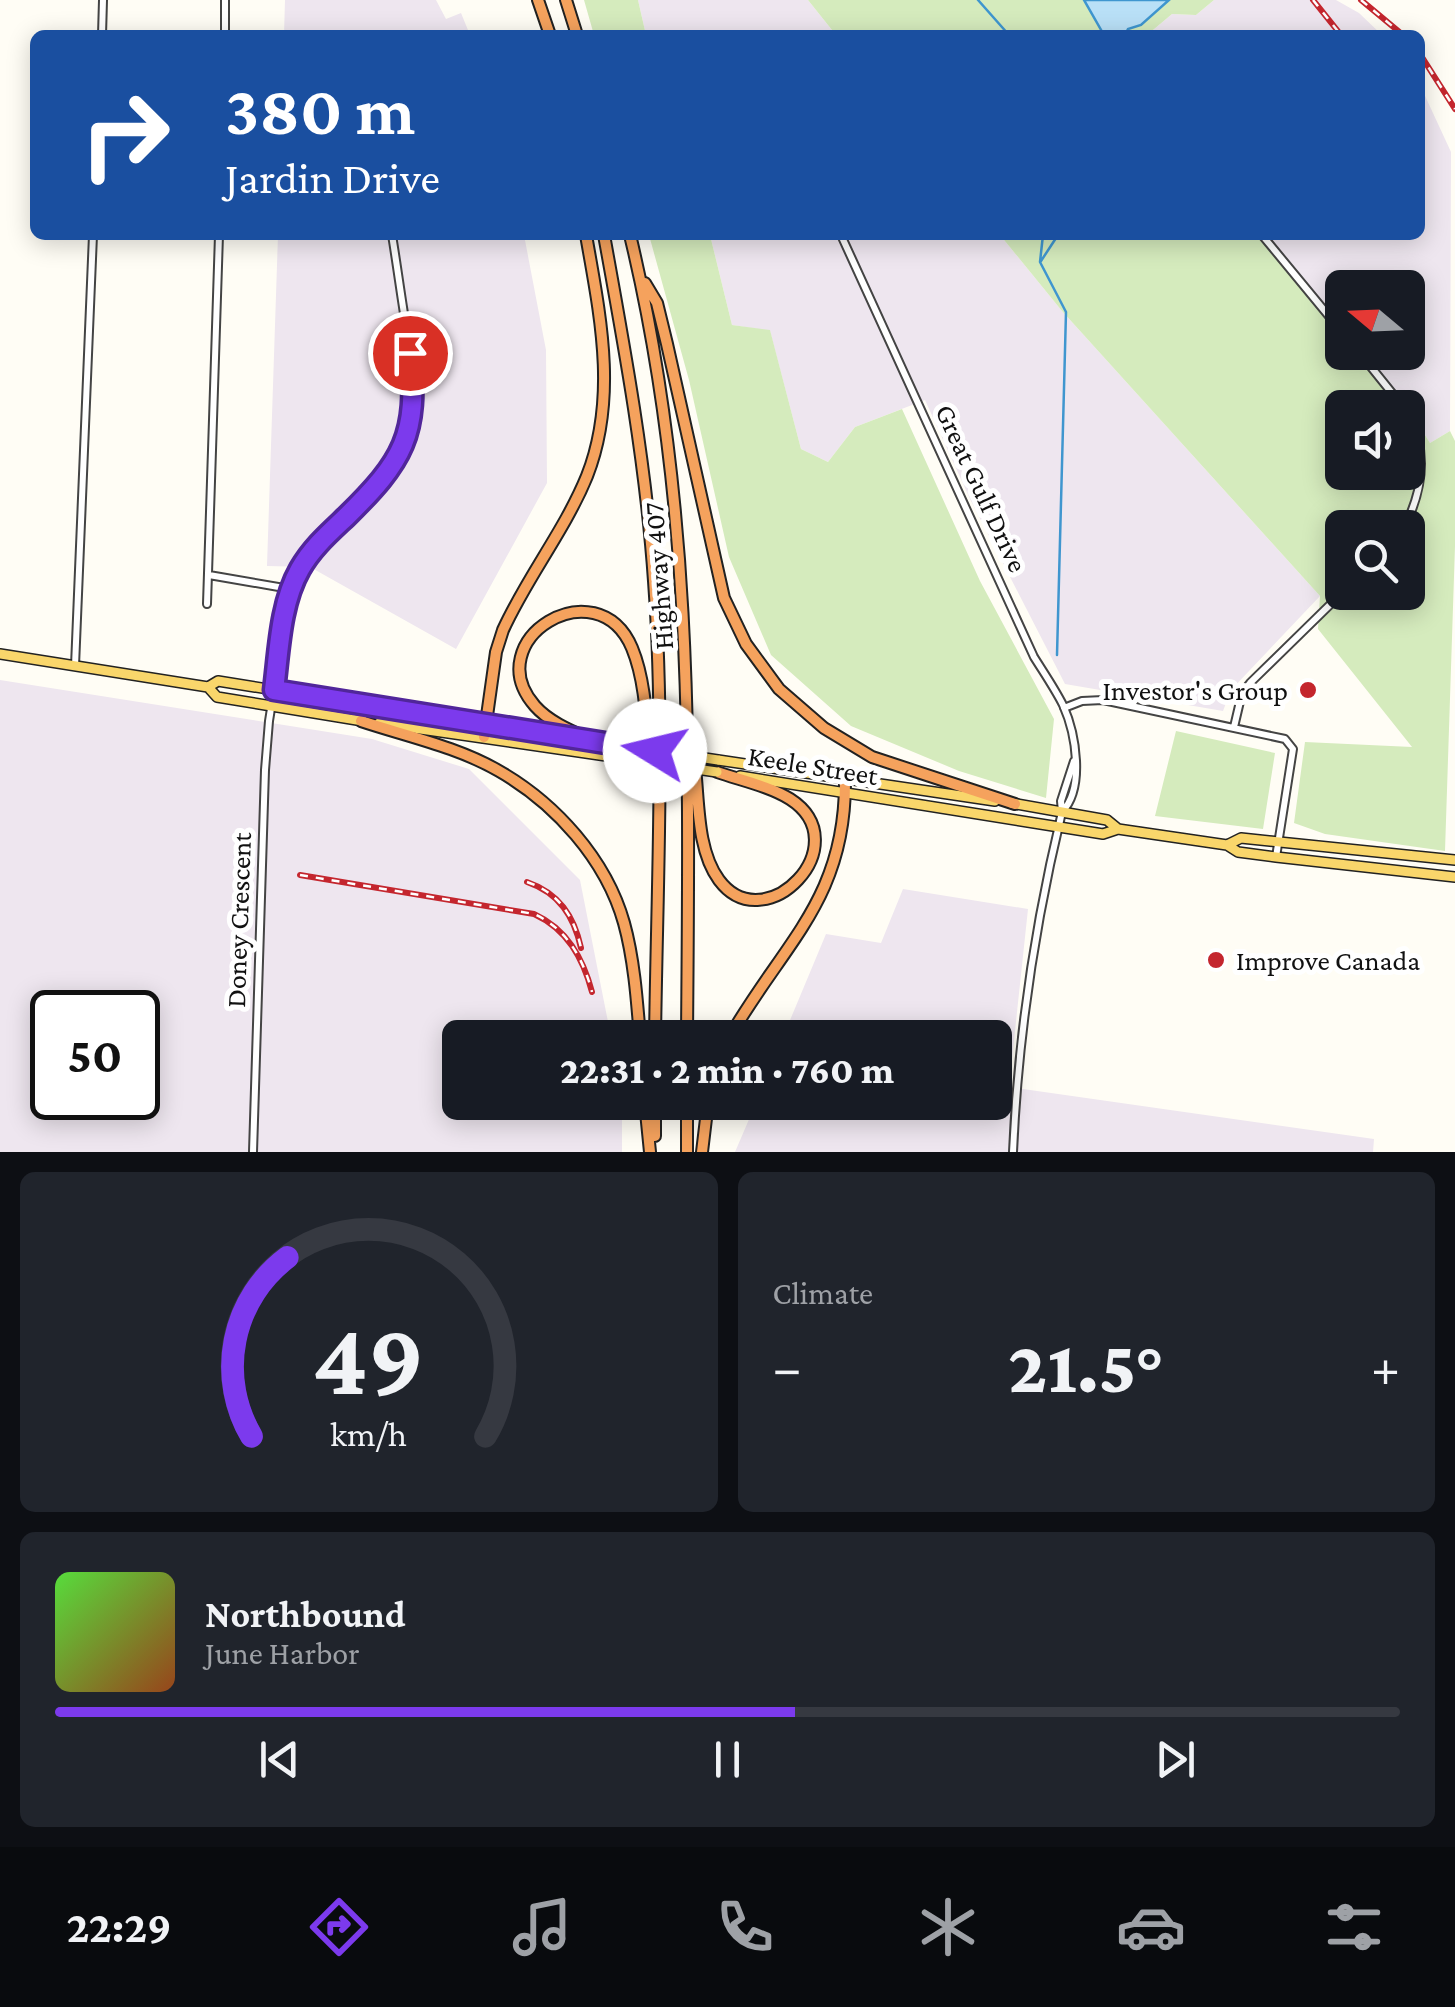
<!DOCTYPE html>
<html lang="en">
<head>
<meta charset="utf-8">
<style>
  body { margin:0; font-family:"Crimson Pro",serif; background:#20242c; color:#f1f3f6; height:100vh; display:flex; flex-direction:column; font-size:38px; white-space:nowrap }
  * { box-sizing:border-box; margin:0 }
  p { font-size:32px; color:#9ea1a6 }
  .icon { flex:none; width:55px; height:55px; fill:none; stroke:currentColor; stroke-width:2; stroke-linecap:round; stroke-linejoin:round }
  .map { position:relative; height:1152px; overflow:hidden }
  .side { display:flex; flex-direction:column; gap:20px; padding:20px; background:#0d0f14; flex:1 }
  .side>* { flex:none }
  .banner { position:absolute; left:30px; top:30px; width:1395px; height:210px; border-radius:15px; box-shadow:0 5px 25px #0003; background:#1a4fa0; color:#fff; overflow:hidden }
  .needle { width:65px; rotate:289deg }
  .tools { position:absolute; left:1325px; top:270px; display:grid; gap:20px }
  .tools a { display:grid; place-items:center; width:100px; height:100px; border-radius:15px; background:#171b24; box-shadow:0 5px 25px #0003; font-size:50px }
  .speed { position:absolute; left:30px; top:990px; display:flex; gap:20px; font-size:50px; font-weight:700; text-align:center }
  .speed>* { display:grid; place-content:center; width:130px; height:130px; border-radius:50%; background:#171b24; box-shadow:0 5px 25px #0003; line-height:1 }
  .speed .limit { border:5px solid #111; border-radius:15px; background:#fff; color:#111 }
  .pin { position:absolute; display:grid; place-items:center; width:85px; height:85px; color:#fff; margin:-42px; border:5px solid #fff; border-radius:50%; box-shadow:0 2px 10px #0007 }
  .me { position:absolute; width:110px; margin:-55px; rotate:279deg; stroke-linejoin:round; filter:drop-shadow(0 0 8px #0008) }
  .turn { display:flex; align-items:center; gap:35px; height:210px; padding:0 30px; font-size:45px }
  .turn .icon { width:130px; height:130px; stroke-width:2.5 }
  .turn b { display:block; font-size:70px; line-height:85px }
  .big { font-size:75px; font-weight:800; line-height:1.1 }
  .side .tile { flex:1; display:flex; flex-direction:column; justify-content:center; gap:15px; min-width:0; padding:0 35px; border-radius:15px; background:#20242c }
  .side .dial { align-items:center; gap:0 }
  .dial svg { height:260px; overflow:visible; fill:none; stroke:#363941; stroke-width:7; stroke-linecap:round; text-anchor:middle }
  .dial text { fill:#f1f3f6; stroke:none }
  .song { display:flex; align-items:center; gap:30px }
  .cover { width:120px; height:120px; border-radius:15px; background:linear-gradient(135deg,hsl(110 70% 55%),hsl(20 70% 35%)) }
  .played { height:10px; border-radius:5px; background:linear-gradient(90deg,#7c3aed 55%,#363941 55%) }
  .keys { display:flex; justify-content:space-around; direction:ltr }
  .heat { display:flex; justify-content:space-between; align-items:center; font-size:55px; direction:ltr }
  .side .tiles { flex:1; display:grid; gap:20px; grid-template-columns:1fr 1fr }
  .tile:last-child { grid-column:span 2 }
  .trip { position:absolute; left:442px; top:1020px; width:570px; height:100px; border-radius:15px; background:#171b24; box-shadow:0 5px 25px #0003; font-weight:800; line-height:100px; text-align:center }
  .dock { display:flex; height:160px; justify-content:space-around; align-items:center; background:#090b0e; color:#9ea1a6 }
  .dock .icon { width:70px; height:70px }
  .dock .active { color:#7c3aed }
  .dock b { font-size:45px; color:#f1f3f6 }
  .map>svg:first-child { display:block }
  .industrial { fill:#eee6ef; fill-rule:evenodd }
  .green { fill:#d5ebbd; fill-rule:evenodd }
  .water { fill:#b9e0f7; stroke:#3f96cf; stroke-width:2.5 }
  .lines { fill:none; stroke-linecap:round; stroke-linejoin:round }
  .stream { stroke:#3f96cf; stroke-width:2.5 }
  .minor-casing { stroke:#444; stroke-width:10 }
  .major-casing { stroke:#222; stroke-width:12 }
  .highway-casing { stroke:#222; stroke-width:14 }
  .minor { stroke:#fff; stroke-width:6 }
  .major { stroke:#f9d66b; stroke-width:9 }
  .highway { stroke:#f5a25d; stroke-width:10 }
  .rail-casing { stroke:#c4262e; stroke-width:6 }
  .rail { stroke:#fff; stroke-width:2.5; stroke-dasharray:8; stroke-linecap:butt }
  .major-bridge-casing { stroke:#222; stroke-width:12; stroke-linecap:butt }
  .major-bridge { stroke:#f9d66b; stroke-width:9 }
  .route-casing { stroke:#51269a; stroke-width:25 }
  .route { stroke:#7c3aed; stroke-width:18 }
  .poi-dot { fill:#c4262e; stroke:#fff; stroke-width:4 }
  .labels { text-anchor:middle; stroke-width:10; stroke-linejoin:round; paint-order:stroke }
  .street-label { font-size:28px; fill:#111; stroke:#fff }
  .poi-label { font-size:28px; fill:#111; stroke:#fff; text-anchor:end }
</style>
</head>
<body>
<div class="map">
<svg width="1455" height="1152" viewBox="0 0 1455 1152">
  <rect width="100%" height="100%" fill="#fffdf5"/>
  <path class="industrial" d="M 285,0 L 436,0 L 446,19 L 461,13 L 470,35 L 284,35 Z
    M 638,0 L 808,0 L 836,35 L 646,35 Z
    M 1214,0 L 1336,0 L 1359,13 L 1382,35 L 1147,35 L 1172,14 L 1196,15 Z
    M 1420,85 L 1451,152 L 1450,431 L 1430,443 L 1405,403 L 1363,353 L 1408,352 L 1408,288 L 1342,288 L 1342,327 L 1267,235 L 1420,235 Z
    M 278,235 L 524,235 L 546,350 L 547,483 L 456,649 L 310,567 L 267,566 Z
    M 710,235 L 1000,235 L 1062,311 L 1320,596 L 1231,690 L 1223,711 L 1065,684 L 970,499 L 925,400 L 855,427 L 828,462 L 801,449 L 770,331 L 732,325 Z
    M 0,680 L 372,739 L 469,769 L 580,880 L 611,1037 L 460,1038 L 460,1102 L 622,1103 L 622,1152 L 0,1152 ZM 52,1012 L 138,1012 L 138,1098 L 52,1098 Z
    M 903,889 L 1028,909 L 1009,1087 L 1374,1139 L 1373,1152 L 735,1152 L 756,1103 L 995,1102 L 995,1038 L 783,1037 L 826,934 L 881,943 Z"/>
  <path class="green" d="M 584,0 L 638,0 L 646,35 L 594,35 Z
    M 808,0 L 1214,0 L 1196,15 L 1172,14 L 1147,35 L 836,35 Z
    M 649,235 L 710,235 L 732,325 L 770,330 L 801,449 L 828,462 L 855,427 L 902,409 L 980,581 L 1054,719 L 1046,798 L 959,771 L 851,726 L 771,655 L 729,557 L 689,380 Z
    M 1000,235 L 1267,235 L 1342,327 L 1342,352 L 1363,353 L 1405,403 L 1430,443 L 1450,431 L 1455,441 L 1455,546 L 1445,851 L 1325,834 L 1294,823 L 1305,742 L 1412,747 L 1318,629 L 1320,596 L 1062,311 ZM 1342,408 L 1408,408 L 1408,472 L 1342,472 ZM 1342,528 L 1408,528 L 1408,592 L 1342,592 Z
    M 1176,731 L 1275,753 L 1263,829 L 1155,816 Z"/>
  <path class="water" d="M 1084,0 L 1169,0 L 1141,25 L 1128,29 L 1125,35 L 1104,35 Z"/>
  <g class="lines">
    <path class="stream" d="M 978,0 L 1009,35
      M 1043,235 L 1040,262 L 1066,312 L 1057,655
      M 1041,261 L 1058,235"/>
    <g class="minor-casing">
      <path id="minor" d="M 102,35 L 103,0
        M 225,35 L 225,0
        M 841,235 L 1034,657 C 1044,673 1055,689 1063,705 C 1076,734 1085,788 1062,812
        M 1262,235 L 1342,332
        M 1359,352 L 1404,408
        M 1404,528 C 1423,490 1429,452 1408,414
        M 209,575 L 290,589
        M 207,604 L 219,235
        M 75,666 L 93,235
        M 1064,708 L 1082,701 L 1103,700 L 1285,739 L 1293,749 L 1276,857
        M 1234,727 L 1242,693 L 1250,683 L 1343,592
        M 253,1152 L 265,770 L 269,721 L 290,589 C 309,547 343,523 373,490 C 420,436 416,392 406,326 C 401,296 397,265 392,235
        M 1013,1152 C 1018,1037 1035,924 1062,812 L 1061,801 L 1074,761"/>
    </g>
    <g class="major-casing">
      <path id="major" d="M 0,654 L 208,687 L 218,681 L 624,746
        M 208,687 L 217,697 L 363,721
        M 379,723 L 620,758
        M 718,760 L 995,801
        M 740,776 L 1103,834 L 1118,829 L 1227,845 L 1238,852 L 1276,857 L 1455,877
        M 1011,803 L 1107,820 L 1118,829
        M 1227,845 L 1241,838 L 1455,860"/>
    </g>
    <g class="highway-casing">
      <path id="highway" d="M 538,0 L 550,35
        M 566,0 L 577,35
        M 604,235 C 625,350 646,465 654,581 C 665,732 657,886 655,1038
        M 630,235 C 695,505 689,763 687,1038
        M 645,283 L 657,303 L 667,344 L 724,598 L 746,644 L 779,689 L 824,728 L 872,757 L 1015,804
        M 361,721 C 406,736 458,747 499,771 C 555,803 606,859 624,923 C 634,959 637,1000 640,1038
        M 484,737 L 496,652 L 503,630 C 527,577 565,530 587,476 C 618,397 600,315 586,235
        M 594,741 C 574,732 550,723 535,706 C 477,640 597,566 632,648 C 649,689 646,742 652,785
        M 695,768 C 699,803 697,850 719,880 C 765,942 860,844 790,799 C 769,786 740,780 717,772
        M 729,1038 C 783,943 846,900 845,780
        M 645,1102 L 650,1152
        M 655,1136 L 655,1102
        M 687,1152 L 687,1102
        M 702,1152 L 708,1102"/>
    </g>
    <use href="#minor" class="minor"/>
    <use href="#major" class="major"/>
    <use href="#highway" class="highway"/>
    <g class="rail-casing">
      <path id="rail" d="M 1313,0 L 1341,35
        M 1361,0 L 1403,35
        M 1420,54 L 1455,109
        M 300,875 L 534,914 C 567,929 583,958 592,992
        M 527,882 C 559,893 574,916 581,948"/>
    </g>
    <use href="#rail" class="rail"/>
    <g class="major-bridge-casing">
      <path id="major-bridge" d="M 624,746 L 718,760
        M 620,758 L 717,772"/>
    </g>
    <use href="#major-bridge" class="major-bridge"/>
  </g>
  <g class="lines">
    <g class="route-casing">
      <path id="route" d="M 410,353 C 419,435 403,461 346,517 C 328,534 312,548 300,569 C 280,604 279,651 274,690 L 655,751"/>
    </g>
    <use href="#route" class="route"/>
  </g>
  <g class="poi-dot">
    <circle cx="1308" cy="690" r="10"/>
    <circle cx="1216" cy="960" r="10"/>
  </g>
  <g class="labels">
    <g class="street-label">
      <text transform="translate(982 488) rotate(65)" y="10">Great Gulf Drive</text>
      <text transform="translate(658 576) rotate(-94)" y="10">Highway 407</text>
      <text transform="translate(813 765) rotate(9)" y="10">Keele Street</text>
      <text transform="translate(238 920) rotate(-88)" y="10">Doney Crescent</text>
    </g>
    <g class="poi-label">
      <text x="1288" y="700">Investor's Group</text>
      <text x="1236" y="970" text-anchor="start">Improve Canada</text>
    </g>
  </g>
</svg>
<div class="tools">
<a><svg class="needle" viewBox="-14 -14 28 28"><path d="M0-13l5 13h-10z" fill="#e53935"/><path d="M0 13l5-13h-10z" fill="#9ea1a6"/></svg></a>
<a><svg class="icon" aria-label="sound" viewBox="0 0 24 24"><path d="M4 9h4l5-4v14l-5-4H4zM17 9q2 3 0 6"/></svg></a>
<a><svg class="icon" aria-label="search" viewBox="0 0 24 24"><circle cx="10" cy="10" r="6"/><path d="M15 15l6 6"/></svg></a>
</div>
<div class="speed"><div class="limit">50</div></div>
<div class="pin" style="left:410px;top:353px;background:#d93025"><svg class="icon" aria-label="arrive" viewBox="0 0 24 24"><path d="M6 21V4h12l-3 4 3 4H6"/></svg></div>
<svg class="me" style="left:655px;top:751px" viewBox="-20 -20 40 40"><circle r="19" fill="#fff"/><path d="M0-13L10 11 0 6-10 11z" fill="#7c3aed"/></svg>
<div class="trip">22:31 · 2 min · 760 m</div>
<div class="banner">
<div class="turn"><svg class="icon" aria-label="right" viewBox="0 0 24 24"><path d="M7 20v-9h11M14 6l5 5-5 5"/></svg><div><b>380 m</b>Jardin Drive</div></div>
</div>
</div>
<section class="side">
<div class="tiles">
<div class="tile dial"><svg viewBox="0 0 100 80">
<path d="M14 69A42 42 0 1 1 86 69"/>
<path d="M14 69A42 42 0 0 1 25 14" stroke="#7c3aed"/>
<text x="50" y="56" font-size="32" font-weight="700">49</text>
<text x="50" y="72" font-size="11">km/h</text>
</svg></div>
<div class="tile"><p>Climate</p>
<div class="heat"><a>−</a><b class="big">21.5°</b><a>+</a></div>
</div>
<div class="tile">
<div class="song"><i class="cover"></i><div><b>Northbound</b><p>June Harbor</p></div></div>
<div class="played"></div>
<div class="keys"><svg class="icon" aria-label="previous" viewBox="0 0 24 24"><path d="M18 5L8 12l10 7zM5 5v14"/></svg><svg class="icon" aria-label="pause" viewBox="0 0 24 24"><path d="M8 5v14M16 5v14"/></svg><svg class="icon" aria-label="next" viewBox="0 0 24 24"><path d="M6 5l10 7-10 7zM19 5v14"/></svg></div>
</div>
</div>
</section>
<nav class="dock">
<b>22:29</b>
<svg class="icon active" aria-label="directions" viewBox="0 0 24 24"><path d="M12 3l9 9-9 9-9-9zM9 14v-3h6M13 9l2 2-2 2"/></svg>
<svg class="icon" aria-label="music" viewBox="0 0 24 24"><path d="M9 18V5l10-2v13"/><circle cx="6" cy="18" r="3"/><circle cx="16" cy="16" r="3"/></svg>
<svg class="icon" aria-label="phone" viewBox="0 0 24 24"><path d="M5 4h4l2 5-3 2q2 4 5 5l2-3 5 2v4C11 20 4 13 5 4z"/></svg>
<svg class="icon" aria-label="climate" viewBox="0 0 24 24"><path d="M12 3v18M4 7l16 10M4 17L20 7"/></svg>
<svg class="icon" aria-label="car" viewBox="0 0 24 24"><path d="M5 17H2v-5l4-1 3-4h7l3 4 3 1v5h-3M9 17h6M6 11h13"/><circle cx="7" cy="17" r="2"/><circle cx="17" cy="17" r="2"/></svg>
<svg class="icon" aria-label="filters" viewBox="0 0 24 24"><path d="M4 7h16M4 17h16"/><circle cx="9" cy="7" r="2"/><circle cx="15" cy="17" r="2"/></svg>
</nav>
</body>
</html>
